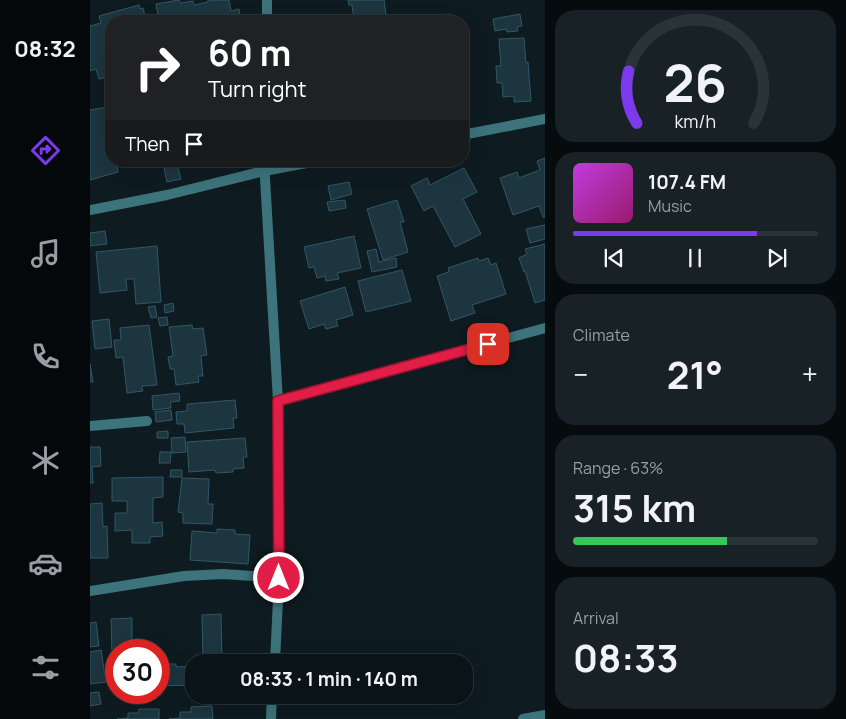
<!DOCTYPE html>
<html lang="en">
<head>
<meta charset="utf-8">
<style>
  body { margin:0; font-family:Manrope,sans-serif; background:#182125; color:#f1f3f6; height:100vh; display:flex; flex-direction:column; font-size:19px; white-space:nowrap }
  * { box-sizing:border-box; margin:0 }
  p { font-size:16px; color:#999ea2 }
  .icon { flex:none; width:28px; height:28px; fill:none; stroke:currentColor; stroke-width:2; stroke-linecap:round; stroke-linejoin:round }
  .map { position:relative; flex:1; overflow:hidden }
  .side { display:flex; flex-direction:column; gap:10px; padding:10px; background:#060b0d; width:301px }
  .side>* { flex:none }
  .top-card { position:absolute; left:15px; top:15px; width:364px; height:152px; border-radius:20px; box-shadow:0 5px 20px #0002,0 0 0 1px #2a3337; background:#202124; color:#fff; overflow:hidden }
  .speed { position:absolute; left:15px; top:639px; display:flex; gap:10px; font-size:25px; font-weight:700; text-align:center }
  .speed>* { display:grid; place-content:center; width:65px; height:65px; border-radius:50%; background:#0a1418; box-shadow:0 5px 20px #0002,0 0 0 1px #2a3337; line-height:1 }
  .speed .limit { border:8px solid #d22; background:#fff; color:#111 }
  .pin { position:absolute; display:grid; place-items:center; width:42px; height:42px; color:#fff; margin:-21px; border-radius:10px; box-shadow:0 2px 8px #0006 }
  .me { position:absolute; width:55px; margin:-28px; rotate:0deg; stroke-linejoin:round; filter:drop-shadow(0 0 4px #0008) }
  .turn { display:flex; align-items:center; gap:18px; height:105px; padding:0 20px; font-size:22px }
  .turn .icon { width:65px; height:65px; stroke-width:2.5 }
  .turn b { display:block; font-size:35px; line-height:42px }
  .then { display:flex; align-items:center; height:48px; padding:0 20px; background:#0003; gap:10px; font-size:19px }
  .big { font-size:38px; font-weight:700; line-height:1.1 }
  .side .widget { flex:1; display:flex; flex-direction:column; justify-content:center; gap:8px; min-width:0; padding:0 18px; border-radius:20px; background:#182125 }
  .side .dial { align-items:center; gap:0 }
  .dial svg { height:130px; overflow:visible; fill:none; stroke:#2a3337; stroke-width:7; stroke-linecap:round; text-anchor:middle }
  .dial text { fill:#f1f3f6; stroke:none }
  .song { display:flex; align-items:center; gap:15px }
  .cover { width:60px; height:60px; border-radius:8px; background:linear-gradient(135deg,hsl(290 70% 55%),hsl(320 70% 35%)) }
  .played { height:5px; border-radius:2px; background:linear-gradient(90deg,#7c3aed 75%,#2a3337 75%) }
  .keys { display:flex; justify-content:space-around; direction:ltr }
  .heat { display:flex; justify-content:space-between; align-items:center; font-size:28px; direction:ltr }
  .charge { height:8px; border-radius:4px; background:linear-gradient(90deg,#34c759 63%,#2a3337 0) }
  .trip { position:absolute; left:95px; top:654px; width:288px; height:50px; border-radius:20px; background:#0a1418; box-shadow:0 5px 20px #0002,0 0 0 1px #2a3337; font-weight:700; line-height:50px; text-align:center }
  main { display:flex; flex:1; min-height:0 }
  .dock { display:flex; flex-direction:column; width:90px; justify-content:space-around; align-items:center; background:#04080a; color:#999ea2 }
  .dock .icon { width:35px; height:35px }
  .dock .on { color:#7c3aed }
  .dock b { font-size:22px; color:#f1f3f6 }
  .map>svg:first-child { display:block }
  .building { fill:#1c353f; stroke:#305869 }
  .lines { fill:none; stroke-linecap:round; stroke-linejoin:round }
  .minor { stroke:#3d737b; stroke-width:10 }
  .route-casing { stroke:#92132f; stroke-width:12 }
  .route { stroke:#e11d48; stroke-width:9 }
</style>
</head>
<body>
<main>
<nav class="dock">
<b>08:32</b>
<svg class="icon on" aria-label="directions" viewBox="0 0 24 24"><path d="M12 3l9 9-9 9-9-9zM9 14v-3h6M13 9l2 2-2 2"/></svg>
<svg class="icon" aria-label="music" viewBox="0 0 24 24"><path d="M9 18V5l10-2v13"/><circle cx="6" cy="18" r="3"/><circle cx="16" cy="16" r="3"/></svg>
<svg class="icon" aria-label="phone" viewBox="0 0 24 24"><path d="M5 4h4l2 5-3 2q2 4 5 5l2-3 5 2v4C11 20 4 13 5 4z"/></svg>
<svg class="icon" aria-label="climate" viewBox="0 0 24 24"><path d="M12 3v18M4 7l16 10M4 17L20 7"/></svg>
<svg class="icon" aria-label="car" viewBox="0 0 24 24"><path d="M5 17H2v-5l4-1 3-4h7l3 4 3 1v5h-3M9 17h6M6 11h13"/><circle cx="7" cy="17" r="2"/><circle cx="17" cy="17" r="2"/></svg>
<svg class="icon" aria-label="filters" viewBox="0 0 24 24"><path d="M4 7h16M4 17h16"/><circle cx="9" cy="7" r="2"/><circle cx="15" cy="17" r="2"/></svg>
</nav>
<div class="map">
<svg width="455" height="719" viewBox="0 0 455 719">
  <rect width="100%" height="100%" fill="#0e1b20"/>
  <path class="building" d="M 89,0 L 91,3 L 103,1 L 104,5 L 118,2 L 118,0 L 139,0 L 141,11 L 149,9 L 151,21 L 69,21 L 66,4 Z
    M 258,0 L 294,0 L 297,21 L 264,21 L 262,5 L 259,5 Z
    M 49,5 L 50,9 L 53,8 L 56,21 L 21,21 L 21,76 L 9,79 L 6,69 L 0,71 L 0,26 L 11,23 L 9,16 Z
    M 359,14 L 360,21 L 345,21 L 344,16 Z
    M 430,14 L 432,26 L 427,27 L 428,31 L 417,32 L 416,29 L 405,31 L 403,19 Z
    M 434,38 L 436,63 L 438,62 L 441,101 L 424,102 L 424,96 L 413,97 L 412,83 L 407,83 L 406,66 L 411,66 L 409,39 Z
    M 18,103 L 21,103 L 21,161 L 26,161 L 28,172 L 0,180 L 0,110 L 18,107 Z
    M 455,158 L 455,217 L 453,217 L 449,206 L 423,215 L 410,178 L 427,172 L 429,178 L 450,170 L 447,161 Z
    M 80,161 L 86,161 L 91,179 L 77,182 L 73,163 Z
    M 374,168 L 387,192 L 373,199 L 391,234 L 365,247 L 343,206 L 334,211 L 321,186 L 337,178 L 340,185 Z
    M 259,182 L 262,194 L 241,200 L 238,186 Z
    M 255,200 L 256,208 L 239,211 L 237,202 Z
    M 307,200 L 314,222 L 310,222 L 318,252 L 293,260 L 277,209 Z
    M 455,225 L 455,239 L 440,243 L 436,229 Z
    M 15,231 L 17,244 L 0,246 L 0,233 Z
    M 264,236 L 271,268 L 247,273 L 249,279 L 236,281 L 235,276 L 227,278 L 224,267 L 219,268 L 214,247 Z
    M 455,244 L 455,300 L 445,303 L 435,271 L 434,272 L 429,258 L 437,254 L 435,249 Z
    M 67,246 L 71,302 L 46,304 L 44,279 L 36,279 L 37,290 L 10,293 L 6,252 Z
    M 286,249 L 289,262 L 306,258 L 307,267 L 282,272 L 277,251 Z
    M 388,258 L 389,261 L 398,258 L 401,265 L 406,263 L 416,294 L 382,305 L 385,313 L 361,321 L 347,276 L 359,272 L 358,268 Z
    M 312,270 L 321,301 L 276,312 L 268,281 Z
    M 255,287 L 263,315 L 246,320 L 248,326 L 236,329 L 234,324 L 219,329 L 210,301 Z
    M 83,303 L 84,311 L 75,313 L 74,305 Z
    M 65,306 L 67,317 L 61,318 L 58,307 Z
    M 77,317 L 78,325 L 70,326 L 68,318 Z
    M 19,319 L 22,347 L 5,349 L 2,321 Z
    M 59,325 L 67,385 L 52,386 L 53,391 L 37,393 L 33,357 L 26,358 L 24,340 L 31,340 L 30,328 Z
    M 102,325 L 103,329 L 113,328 L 117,355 L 111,356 L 113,376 L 108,376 L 109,382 L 86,385 L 84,369 L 80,369 L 78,357 L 83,356 L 79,327 Z
    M 0,364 L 3,382 L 0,382 Z
    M 89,393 L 90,401 L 80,402 L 81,408 L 63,410 L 62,396 Z
    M 145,400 L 147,418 L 143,418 L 144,428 L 95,433 L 94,424 L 87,424 L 86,412 L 97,411 L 97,404 Z
    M 81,410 L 82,420 L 66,422 L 65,412 Z
    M 78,431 L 78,438 L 67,438 L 67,432 Z
    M 95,437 L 96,452 L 82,453 L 81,438 Z
    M 155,438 L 157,457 L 153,457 L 154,468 L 143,469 L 143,472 L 126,473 L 125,470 L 99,472 L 97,442 Z
    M 0,447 L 10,447 L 11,466 L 2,467 L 3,483 L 0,483 Z
    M 70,452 L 81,452 L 80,463 L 69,463 Z
    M 81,470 L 92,470 L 92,477 L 80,477 Z
    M 73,477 L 73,497 L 63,498 L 63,523 L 72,522 L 73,536 L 60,537 L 60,543 L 42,543 L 42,530 L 25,531 L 25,513 L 37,513 L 37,501 L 22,501 L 22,478 Z
    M 92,478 L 119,479 L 118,504 L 123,504 L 122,524 L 93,523 L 93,513 L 88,512 Z
    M 12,503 L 13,527 L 17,526 L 18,558 L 0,558 L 0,504 Z
    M 127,529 L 145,530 L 145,534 L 160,535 L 158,564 L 100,560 L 102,531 L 127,533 Z
    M 131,614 L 132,662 L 113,662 L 112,615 Z
    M 42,618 L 42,650 L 26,650 L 26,687 L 23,688 L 21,619 Z
    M 6,622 L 9,646 L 0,647 L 0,623 Z
    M 11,650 L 16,682 L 0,684 L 0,652 Z
    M 69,664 L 86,664 L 86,667 L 104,666 L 104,685 L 69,686 Z
    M 9,692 L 11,704 L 0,706 L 0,693 Z
    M 122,706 L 123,719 L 79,719 L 90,718 L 90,712 L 101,712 L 101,707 Z
    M 49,709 L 69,709 L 69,719 L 27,719 L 38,718 L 38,713 L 48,713 Z"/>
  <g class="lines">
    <path class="minor" d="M 177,21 L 177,0
      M 372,135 L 455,119
      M 174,161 L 188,401 L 189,578 L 185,662
      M 0,210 L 77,195 L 174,171 L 227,161
      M 188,401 L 455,328
      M 0,426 L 57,421
      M 0,591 L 94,576 L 133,574 L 189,578
      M 181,719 L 182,695
      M 433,719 L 455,715"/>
  </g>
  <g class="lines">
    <g class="route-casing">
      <path id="route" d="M 189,578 L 188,401 L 398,344"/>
    </g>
    <use href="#route" class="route"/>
  </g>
</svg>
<div class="speed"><div class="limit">30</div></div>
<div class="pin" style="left:398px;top:344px;background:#d93025"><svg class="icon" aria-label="arrive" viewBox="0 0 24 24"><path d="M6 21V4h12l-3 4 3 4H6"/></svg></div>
<svg class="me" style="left:189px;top:578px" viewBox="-20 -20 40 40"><circle r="17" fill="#e11d48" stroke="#fff" stroke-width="3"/><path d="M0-11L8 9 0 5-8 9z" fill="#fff"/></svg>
<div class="trip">08:33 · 1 min · 140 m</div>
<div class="top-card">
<div class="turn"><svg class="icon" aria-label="right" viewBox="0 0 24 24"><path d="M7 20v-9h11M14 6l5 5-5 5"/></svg><div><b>60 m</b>Turn right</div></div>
<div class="then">Then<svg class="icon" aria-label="arrive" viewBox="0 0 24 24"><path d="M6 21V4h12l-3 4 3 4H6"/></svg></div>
</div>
</div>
<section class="side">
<div class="widget dial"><svg viewBox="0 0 100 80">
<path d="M14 69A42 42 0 1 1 86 69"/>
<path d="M14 69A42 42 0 0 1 9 37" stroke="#7c3aed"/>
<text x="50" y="56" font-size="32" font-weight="700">26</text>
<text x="50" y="72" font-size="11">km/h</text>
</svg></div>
<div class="widget">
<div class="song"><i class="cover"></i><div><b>107.4 FM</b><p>Music</p></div></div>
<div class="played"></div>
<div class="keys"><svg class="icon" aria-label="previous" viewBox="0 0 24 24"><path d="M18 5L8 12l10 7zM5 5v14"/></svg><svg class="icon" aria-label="pause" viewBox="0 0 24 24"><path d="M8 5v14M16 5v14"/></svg><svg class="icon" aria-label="next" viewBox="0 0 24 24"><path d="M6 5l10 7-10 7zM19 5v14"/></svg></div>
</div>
<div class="widget"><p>Climate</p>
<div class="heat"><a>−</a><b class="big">21°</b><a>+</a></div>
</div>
<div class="widget"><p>Range · 63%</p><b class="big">315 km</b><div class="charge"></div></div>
<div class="widget"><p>Arrival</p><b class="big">08:33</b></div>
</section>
</main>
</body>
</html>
